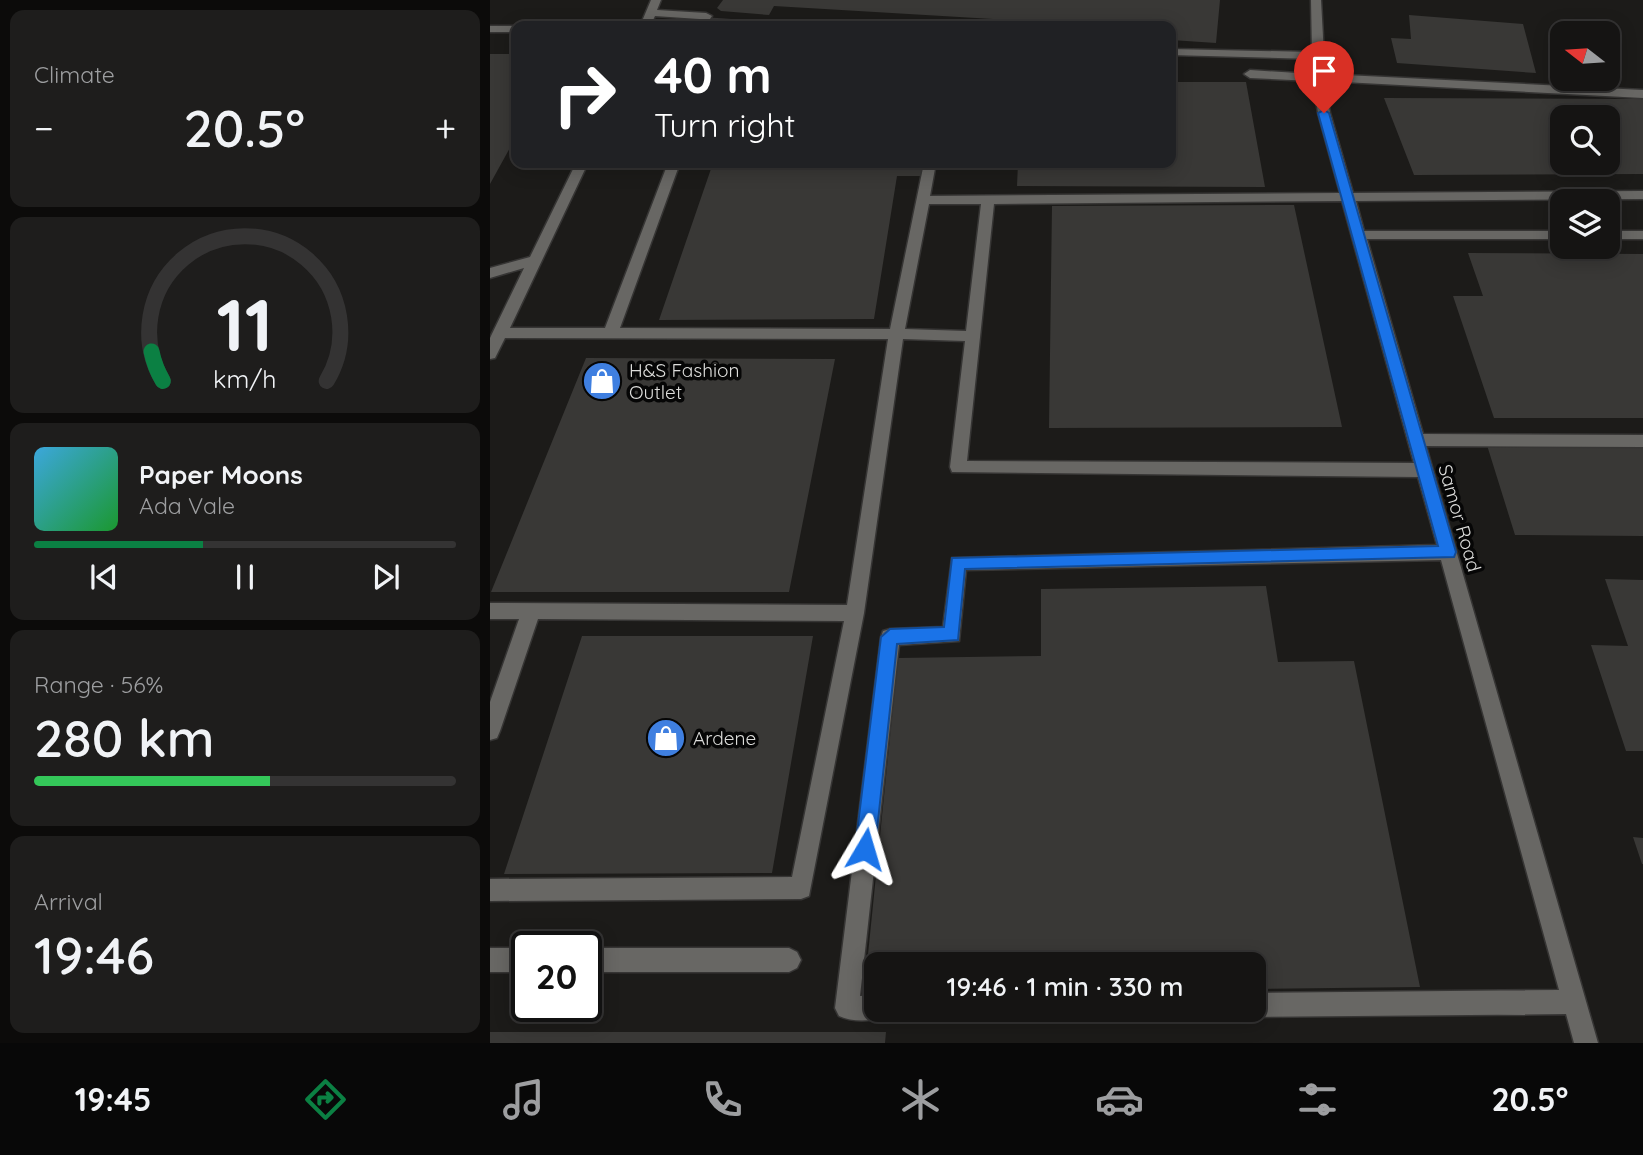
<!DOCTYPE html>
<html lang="en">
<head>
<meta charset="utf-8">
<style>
  body { margin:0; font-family:Quicksand,sans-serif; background:#1e1d1c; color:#f1f3f6; height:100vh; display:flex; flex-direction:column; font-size:26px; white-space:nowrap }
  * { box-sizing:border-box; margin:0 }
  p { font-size:23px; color:#9d9ea0 }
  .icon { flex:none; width:38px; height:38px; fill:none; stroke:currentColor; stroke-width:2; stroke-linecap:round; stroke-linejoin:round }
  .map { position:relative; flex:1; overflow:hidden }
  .side { display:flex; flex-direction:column; gap:10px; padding:10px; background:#0c0b0a; width:490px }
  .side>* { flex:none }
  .top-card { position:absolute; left:21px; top:21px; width:665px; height:147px; border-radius:14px; box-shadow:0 4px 18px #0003,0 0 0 2px #343333; background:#202124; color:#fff; overflow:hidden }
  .needle { width:46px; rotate:287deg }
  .buttons { position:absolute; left:1060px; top:21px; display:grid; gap:14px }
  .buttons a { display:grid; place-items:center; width:70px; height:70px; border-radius:14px; background:#151413; box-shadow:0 4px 18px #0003,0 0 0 2px #343333; font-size:35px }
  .speed { position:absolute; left:21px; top:931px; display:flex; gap:14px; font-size:35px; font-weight:700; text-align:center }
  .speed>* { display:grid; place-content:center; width:91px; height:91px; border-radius:50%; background:#151413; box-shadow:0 4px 18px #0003,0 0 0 2px #343333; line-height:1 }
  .speed .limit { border:4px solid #111; border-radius:10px; background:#fff; color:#111 }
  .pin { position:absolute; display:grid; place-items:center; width:60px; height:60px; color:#fff; margin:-72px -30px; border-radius:50% 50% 50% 0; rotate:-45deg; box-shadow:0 0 7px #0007 }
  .pin .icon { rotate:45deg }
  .me { position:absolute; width:77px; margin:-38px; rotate:7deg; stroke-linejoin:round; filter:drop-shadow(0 0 5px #0008) }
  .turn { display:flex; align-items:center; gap:24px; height:147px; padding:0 28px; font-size:32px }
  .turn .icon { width:91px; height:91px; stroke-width:2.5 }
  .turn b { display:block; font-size:49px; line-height:60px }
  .big { font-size:52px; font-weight:600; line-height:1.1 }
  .side .widget { flex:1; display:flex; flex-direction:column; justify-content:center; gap:10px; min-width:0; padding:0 24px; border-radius:14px; background:#1e1d1c }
  .side .dial { align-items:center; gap:0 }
  .dial svg { height:182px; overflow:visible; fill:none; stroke:#343333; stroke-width:7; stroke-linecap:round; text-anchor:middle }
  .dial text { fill:#f1f3f6; stroke:none }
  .song { display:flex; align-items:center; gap:21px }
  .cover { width:84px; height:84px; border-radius:10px; background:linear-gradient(135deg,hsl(200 70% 55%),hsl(130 70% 35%)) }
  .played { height:7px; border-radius:4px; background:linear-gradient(90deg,#0b8043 40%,#343333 40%) }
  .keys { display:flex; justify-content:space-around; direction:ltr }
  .heat { display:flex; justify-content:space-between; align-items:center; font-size:38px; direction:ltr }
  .charge { height:10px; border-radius:5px; background:linear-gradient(90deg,#34c759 56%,#343333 0) }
  .trip { position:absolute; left:374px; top:952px; width:402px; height:70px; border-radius:14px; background:#151413; box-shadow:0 4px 18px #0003,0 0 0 2px #343333; font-weight:600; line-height:70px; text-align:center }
  .menu { display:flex; height:112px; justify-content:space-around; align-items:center; background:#080808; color:#9d9ea0 }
  .menu .icon { width:49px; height:49px }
  .menu .current { color:#0b8043 }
  .menu b { font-size:32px; color:#f1f3f6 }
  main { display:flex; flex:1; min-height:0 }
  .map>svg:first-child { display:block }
  .building { fill:#393836; fill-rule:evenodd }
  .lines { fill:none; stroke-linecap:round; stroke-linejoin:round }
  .minor-casing { stroke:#363534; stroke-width:3 }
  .minor { fill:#686764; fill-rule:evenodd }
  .route { fill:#1a73e8; stroke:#114b97; stroke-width:2 }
  .labels { text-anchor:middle; stroke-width:7; stroke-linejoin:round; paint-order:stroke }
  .poi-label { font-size:19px; fill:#dddddb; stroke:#060606; text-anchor:start }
  .street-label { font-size:19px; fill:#dddddb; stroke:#060606 }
</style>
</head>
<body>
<main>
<section class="side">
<div class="widget"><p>Climate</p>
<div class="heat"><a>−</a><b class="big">20.5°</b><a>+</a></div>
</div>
<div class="widget dial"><svg viewBox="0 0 100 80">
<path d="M14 69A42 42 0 1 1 86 69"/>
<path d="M14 69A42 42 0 0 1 9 56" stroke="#0b8043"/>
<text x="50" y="56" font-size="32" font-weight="700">11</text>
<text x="50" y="72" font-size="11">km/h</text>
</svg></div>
<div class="widget">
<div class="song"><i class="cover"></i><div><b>Paper Moons</b><p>Ada Vale</p></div></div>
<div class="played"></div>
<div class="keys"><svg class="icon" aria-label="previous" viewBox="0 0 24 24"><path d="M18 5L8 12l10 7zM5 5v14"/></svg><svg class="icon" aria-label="pause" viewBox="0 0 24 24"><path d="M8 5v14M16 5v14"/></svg><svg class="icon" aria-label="next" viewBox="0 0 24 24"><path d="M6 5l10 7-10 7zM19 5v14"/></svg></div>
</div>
<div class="widget"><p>Range · 56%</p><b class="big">280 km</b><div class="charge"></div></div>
<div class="widget"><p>Arrival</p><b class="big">19:46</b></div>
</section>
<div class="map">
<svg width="1153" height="1043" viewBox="0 0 1153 1043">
  <rect width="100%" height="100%" fill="#1c1b19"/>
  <path class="building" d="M 233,0 L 730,0 L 726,43 L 681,40 L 681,26 L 620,26 L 284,6 L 279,15 L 231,11 L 227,8 Z
    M 919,15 L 1033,24 L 1046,73 L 907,63 L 901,38 L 921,39 Z
    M 26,51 L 26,137 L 0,184 L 0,54 L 24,54 Z
    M 681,82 L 756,82 L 775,187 L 527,186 L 528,163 L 681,163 Z
    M 894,98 L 1153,99 L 1153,174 L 924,175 ZM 1073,117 L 1118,117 L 1118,163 L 1073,163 Z
    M 223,163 L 434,163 L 432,176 L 407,176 L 384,319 L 169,320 Z
    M 804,205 L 852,427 L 559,428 L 562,206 Z
    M 978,253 L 1153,254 L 1153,418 L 1004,418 L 963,296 L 993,296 Z
    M 96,358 L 345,359 L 299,592 L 1,592 Z
    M 996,442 L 1153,443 L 1153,536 L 1025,535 Z
    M 1115,579 L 1153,580 L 1153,751 L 1136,751 L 1101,645 L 1138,646 Z
    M 776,586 L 788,662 L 864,661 L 930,987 L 765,989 L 765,964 L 387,964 L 387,994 L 374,994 L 408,658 L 551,656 L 551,589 Z
    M 92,636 L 323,636 L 282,873 L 14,874 Z
    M 1143,837 L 1153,838 L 1153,864 L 1152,864 Z
    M 0,1032 L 396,1032 L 395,1043 L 0,1043 Z"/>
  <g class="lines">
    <g class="minor-casing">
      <path id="minor" d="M 161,0 L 171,0 L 167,10 L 216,13 L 222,16 L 220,19 L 276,23 L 282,26 L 205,26 L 209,19 L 165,16 L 160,26 L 150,26 Z
        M 821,0 L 831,0 L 835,74 L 1153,90 L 1153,98 L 835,81 L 840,113 L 863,193 L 1153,191 L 1153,199 L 866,201 L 874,231 L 1073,231 L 1073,239 L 877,239 L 933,434 L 1153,435 L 1153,447 L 936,446 L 1108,1043 L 1084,1043 L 1076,1014 L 765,1017 L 755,1010 L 765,1010 L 765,993 L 1069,990 L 951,560 L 476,570 L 469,641 L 409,645 L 370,996 L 387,996 L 387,1010 L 398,1010 L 395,1016 C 382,1022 362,1022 349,1016 L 345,1008 L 391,637 L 393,631 L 400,629 L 453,627 L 462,558 L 947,545 L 928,477 L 462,472 L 460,467 L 475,341 L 413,339 L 374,613 L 319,896 L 311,899 L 0,901 L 0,879 L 302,877 L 354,621 L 48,619 L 10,731 L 7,738 L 0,740 L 0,702 L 29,619 L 0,619 L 0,603 L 357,605 L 398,339 L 15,338 L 5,358 L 0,359 L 0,338 L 34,268 L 0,278 L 0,268 L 40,257 L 86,163 L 98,163 L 20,328 L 115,328 L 178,163 L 190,163 L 130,328 L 400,329 L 434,163 L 446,163 L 440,196 L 850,193 L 828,113 L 823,81 L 760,78 L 754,74 L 760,70 L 823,74 L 822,59 L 681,55 L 681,49 L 822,52 ZM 852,201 L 924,463 L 477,461 L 504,204 ZM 439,204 L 491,204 L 476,331 L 415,329 Z
        M 0,26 L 28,26 L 26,32 L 0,32 Z
        M 1118,231 L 1153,231 L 1153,239 L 1118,239 Z
        M 0,948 L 37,948 L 37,972 L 0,972 Z
        M 96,948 L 299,948 L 307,952 L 311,960 L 307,968 L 299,972 L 96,972 Z"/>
    </g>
    <use href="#minor" class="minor"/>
  </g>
  <path class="route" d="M 834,110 L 839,113 L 966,552 L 964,557 L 475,569 L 468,640 L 407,644 L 385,849 L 382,856 L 375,859 L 368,856 L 365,849 L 391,637 L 400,629 L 454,627 L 462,558 L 948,546 L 828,113 Z"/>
  <defs>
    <g id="shop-disc" transform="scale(2.0125)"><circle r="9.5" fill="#3f7fe0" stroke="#060606"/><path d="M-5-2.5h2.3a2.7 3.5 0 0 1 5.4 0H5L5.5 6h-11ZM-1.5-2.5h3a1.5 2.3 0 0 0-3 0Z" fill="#fff"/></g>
  </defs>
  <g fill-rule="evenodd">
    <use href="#shop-disc" x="112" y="381"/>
    <use href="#shop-disc" x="176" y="738"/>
  </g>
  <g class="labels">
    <g class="poi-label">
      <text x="139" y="377">H&amp;S Fashion<tspan x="139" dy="22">Outlet</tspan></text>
      <text x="203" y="745">Ardene</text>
    </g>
    <g class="street-label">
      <text transform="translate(970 518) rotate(74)" y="7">Samor Road</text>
    </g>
  </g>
</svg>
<div class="buttons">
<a><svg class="needle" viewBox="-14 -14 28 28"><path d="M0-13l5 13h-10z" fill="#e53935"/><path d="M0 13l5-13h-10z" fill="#9d9ea0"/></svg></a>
<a><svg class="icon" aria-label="search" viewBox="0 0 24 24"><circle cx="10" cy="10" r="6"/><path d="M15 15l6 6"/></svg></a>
<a><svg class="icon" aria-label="layers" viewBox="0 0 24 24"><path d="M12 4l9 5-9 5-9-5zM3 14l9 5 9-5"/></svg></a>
</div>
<div class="speed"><div class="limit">20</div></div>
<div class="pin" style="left:834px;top:113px;background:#d93025"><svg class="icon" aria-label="arrive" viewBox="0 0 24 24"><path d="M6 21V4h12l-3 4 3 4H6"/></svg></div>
<svg class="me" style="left:375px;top:849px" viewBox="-20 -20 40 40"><path d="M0-17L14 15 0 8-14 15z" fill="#1a73e8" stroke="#fff" stroke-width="4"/></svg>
<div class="trip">19:46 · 1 min · 330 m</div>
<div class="top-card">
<div class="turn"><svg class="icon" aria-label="right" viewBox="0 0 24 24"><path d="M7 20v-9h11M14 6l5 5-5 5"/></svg><div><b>40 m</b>Turn right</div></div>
</div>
</div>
</main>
<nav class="menu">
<b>19:45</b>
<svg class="icon current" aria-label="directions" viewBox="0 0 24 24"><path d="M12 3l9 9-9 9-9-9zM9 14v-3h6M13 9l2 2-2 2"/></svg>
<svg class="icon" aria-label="music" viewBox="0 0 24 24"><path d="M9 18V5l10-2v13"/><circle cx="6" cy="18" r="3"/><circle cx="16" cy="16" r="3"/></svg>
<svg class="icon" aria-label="phone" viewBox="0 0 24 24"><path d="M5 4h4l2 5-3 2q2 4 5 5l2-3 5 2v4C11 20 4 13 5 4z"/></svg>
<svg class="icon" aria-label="climate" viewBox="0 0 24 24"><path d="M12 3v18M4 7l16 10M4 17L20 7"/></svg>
<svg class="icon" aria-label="car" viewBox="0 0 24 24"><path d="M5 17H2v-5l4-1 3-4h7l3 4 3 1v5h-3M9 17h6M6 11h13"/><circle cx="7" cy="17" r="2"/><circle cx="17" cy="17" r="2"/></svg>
<svg class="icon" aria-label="filters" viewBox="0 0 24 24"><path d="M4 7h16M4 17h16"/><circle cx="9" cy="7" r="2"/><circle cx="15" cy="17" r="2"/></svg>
<b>20.5°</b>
</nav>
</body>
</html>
